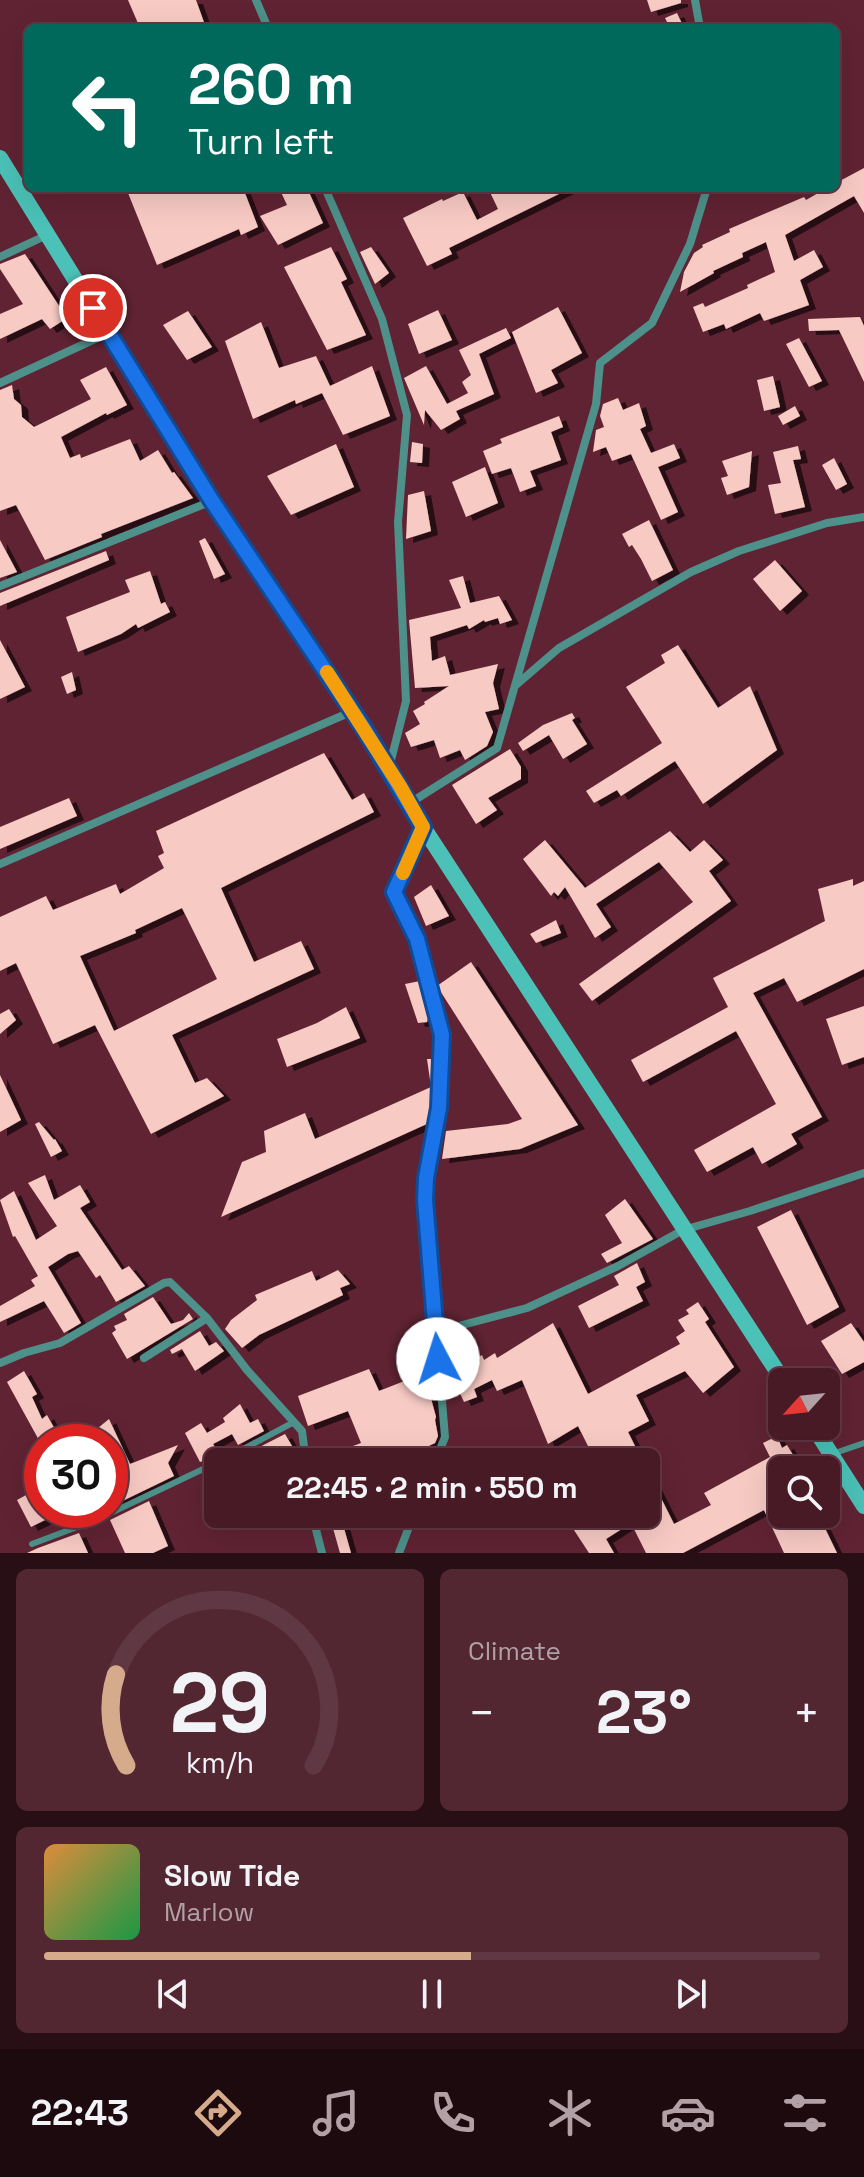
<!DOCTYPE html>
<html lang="en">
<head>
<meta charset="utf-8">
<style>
  body { margin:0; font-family:"Space Grotesk",sans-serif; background:#522732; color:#f1f3f6; height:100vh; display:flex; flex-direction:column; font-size:30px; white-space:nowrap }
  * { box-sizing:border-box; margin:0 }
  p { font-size:26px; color:#b1a1a7 }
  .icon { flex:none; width:44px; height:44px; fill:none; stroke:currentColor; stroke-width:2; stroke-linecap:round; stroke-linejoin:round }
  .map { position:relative; height:1553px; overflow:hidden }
  .details { display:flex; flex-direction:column; gap:16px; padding:16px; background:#280e15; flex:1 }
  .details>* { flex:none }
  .top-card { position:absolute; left:24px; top:24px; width:816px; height:168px; border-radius:12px; box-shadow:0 8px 32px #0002,0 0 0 2px #603843; background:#00695c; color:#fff; overflow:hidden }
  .needle { width:52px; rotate:243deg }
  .controls { position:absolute; left:768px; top:1368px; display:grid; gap:16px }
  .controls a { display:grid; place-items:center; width:72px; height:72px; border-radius:12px; background:#481a26; box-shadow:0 8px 32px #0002,0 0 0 2px #603843; font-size:40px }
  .speed { position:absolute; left:24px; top:1424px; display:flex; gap:16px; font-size:40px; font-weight:700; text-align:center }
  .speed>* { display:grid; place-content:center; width:104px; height:104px; border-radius:50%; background:#481a26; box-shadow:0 8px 32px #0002,0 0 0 2px #603843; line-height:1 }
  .speed .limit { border:12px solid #d22; background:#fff; color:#111 }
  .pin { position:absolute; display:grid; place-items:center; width:68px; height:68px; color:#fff; margin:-34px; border:4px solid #fff; border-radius:50%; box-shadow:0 2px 8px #0007 }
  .me { position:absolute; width:88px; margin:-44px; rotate:355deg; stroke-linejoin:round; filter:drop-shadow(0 0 6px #0008) }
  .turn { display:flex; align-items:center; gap:28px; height:168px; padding:0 32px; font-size:36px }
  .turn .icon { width:104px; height:104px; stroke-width:2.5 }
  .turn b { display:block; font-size:56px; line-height:68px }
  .big { font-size:60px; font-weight:700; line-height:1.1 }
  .details .widget { flex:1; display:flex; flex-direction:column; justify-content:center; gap:12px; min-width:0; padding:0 28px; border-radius:12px; background:#522732 }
  .details .dial { align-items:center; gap:0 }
  .dial svg { height:208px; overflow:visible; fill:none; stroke:#603843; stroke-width:7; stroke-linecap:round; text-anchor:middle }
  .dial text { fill:#f1f3f6; stroke:none }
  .song { display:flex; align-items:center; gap:24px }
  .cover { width:96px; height:96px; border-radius:12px; background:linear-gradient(135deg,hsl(30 70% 55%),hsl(140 70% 35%)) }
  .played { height:8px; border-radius:4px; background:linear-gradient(90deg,#d6ab8b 55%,#603843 55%) }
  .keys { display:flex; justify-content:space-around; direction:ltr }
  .heat { display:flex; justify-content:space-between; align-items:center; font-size:44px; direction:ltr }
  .details .tiles { flex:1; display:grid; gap:16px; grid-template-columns:1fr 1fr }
  .widget:last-child { grid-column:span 2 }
  .trip { position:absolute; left:204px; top:1448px; width:456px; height:80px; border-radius:12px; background:#481a26; box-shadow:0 8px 32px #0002,0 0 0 2px #603843; font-weight:700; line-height:80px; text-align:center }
  .dock { display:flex; height:128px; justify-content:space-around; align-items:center; background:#1d0a0f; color:#b1a1a7 }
  .dock .icon { width:56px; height:56px }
  .dock .on { color:#d6ab8b }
  .dock b { font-size:36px; color:#f1f3f6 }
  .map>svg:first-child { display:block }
  .building { fill:#f8cac4; fill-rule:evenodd; filter:url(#shadow) }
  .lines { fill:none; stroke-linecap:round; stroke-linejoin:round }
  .service { stroke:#4d918a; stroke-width:6 }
  .minor { stroke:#4d918a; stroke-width:8 }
  .secondary { stroke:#4bc1b7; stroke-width:16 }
  .route-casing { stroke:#114b97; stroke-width:20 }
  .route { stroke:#1a73e8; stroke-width:14 }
  .slow { stroke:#f59e0b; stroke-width:14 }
</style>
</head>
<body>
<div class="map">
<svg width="864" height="1553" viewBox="0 0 864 1553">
  <defs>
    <filter id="shadow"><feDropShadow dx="7" dy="4" stdDeviation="0" flood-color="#0009"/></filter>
  </defs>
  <rect width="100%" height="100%" fill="#602333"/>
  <path class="building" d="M 128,0 L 196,0 L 206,28 L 140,28 Z
    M 647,0 L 681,0 L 681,3 L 651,12 Z
    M 677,13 L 684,28 L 670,28 L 665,18 Z
    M 864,168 L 864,213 L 854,196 L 785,235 L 794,261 L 814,250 L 823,267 L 800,280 L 809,305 L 764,321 L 760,313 L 726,329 L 724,324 L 703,332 L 693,307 L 703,303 L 705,307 L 748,288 L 747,285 L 775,272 L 766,242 L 742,253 L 743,257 L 713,271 L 714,273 L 680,292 L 684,272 L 694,253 L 703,247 L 702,245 L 730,232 L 729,229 L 804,197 L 806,200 L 827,188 L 836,188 L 836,183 Z
    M 126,188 L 243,188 L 258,227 L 241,235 L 239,229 L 157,265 Z
    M 279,188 L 307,188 L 323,223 L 278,245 L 260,216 L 287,205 Z
    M 488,188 L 571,188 L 449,248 L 452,254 L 427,266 L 403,218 L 442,199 L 443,201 L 463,192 L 477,220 L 498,209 Z
    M 331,247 L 347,279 L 341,282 L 366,335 L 327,350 L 284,267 Z
    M 371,247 L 389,273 L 375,284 L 360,252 Z
    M 25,254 L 67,318 L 50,329 L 42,319 L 0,339 L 0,314 L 23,304 L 0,269 L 0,264 Z
    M 558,307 L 582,353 L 551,370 L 558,383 L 536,393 L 512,332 Z
    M 438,310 L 452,340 L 419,354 L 408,324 Z
    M 188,311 L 212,347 L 187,360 L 163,325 Z
    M 860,317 L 864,326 L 864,382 L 839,330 L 809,331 L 808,319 Z
    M 261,322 L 279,368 L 316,356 L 330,386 L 372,366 L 390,416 L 343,435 L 322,393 L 296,404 L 295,400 L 253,419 L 225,341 Z
    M 506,328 L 511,338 L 479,354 L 494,394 L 456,411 L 460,419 L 441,430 L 425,410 L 424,425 L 404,378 L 426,366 L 447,404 L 468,393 L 462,382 L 471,375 L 459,350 Z
    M 799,338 L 822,381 L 809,387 L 786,344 Z
    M 106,367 L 127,405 L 107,415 L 106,413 L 61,437 L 70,458 L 80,454 L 81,458 L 130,439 L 140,461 L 158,450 L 172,473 L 174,472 L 193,498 L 101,534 L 102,537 L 45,560 L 16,505 L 0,511 L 0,390 L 12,385 L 14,399 L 21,405 L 22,417 L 34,427 L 91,399 L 80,380 Z
    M 773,376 L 780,407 L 764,411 L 757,380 Z
    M 618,398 L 623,410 L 639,403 L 646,426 L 640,429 L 651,453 L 674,444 L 680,458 L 658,467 L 678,512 L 661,520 L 631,454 L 612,461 L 606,447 L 593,452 L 596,430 L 604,427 L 600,416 L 603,404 Z
    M 795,406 L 800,416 L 783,425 L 778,416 Z
    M 559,416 L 563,427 L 551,432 L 561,460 L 530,471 L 536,486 L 520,492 L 511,468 L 492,474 L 483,451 L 502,443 L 500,439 Z
    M 412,442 L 423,444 L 422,463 L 410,462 Z
    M 336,444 L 354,487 L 291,515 L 267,476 Z
    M 798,446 L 801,459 L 793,460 L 805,507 L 775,514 L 768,485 L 781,483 L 773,452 Z
    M 752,451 L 749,487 L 727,495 L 721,478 L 728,476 L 722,461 Z
    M 834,458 L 847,484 L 836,490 L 822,465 Z
    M 485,467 L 498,503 L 466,517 L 452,482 Z
    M 424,491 L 431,531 L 406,539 L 408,495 Z
    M 649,520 L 673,570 L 652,581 L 641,559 L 632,545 L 629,547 L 622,534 Z
    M 205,538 L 225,574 L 214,579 L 199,541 Z
    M 0,540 L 17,572 L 0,578 Z
    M 106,551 L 109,560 L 0,606 L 0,593 Z
    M 775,560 L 802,591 L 780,611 L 753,579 Z
    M 150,571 L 161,604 L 165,602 L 170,612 L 138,628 L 136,624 L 121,634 L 78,652 L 66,617 L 130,592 L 125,580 Z
    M 463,576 L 470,603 L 499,596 L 512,620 L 500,624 L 498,618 L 485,622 L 484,620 L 469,629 L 467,625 L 430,637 L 432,661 L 445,656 L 450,675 L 498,664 L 493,683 L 499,709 L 485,712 L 493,732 L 487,746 L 465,760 L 460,750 L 440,758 L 434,740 L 411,747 L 405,733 L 420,724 L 413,711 L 425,704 L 424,702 L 449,686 L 415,688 L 409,620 L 461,608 L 449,580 Z
    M 0,640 L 25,687 L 0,699 Z
    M 678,645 L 718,708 L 750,686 L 777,750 L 703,804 L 675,761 L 621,796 L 617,790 L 594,803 L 586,791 L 662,743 L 626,687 L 665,663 L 661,655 Z
    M 72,672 L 76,690 L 67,694 L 61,677 Z
    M 572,713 L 575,718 L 572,720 L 587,744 L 563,759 L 549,735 L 523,751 L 518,743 L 543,725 Z
    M 510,749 L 521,767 L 521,779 L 488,798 L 497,810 L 476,824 L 452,785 Z
    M 324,753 L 352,800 L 364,793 L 374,812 L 221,888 L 254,962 L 301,941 L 314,969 L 172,1035 L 195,1083 L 207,1078 L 224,1096 L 151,1134 L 95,1025 L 53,1044 L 16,963 L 0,971 L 0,917 L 46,896 L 53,910 L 116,884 L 120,894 L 164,868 L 158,856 L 164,853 L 156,831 ZM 182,908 L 217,979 L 114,1031 L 80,956 L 136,933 L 135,930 Z
    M 69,798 L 77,816 L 0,849 L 0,827 Z
    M 670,831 L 690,852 L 704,840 L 723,860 L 709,871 L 731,901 L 592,1001 L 579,984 L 693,902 L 659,862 L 596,904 L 611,927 L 595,938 L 565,887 L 558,896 L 554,892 L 551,896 L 523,859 L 545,840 L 585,888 Z
    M 853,879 L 853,886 L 864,881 L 864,969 L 797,1002 L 784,978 L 753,993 L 822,1117 L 791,1134 L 797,1144 L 762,1164 L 753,1147 L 707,1172 L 694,1150 L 776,1104 L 736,1031 L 643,1082 L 631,1060 L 728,1007 L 713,978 L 825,921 L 818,889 Z
    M 431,885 L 449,916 L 426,926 L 414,897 Z
    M 556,920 L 561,933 L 536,943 L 530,934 Z
    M 471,962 L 578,1125 L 520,1149 L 442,1159 L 446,1131 L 508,1124 L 522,1119 L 437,986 Z
    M 420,981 L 429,1012 L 427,1022 L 418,1023 L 405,984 Z
    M 864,1006 L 864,1057 L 842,1065 L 826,1019 Z
    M 346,1007 L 360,1038 L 287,1067 L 277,1039 L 317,1023 Z
    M 9,1009 L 16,1020 L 0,1034 L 0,1014 Z
    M 427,1059 L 434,1059 L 429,1123 L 221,1217 L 242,1162 L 266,1152 L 264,1131 L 305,1113 L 315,1139 L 431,1087 Z
    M 0,1075 L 21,1120 L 0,1132 Z
    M 39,1122 L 54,1140 L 55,1139 L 62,1151 L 51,1157 L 35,1124 Z
    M 45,1175 L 54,1200 L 80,1185 L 90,1202 L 80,1208 L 122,1270 L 129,1266 L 145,1286 L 116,1302 L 100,1275 L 96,1278 L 78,1251 L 68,1254 L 48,1267 L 81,1323 L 64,1333 L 44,1301 L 0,1322 L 0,1306 L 35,1286 L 31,1280 L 38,1276 L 15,1236 L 13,1237 L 0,1200 L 14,1191 L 36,1240 L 57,1226 L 28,1183 Z
    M 625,1199 L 653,1239 L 607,1263 L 601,1254 L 622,1243 L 605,1215 Z
    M 791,1210 L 839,1307 L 807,1325 L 757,1227 Z
    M 637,1263 L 645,1282 L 636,1287 L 643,1301 L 589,1328 L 578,1306 L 619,1285 L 614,1276 Z
    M 338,1270 L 350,1284 L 340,1288 L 343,1295 L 259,1335 L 242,1348 L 225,1329 L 231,1320 L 257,1300 L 255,1295 L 312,1271 L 316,1281 Z
    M 153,1297 L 171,1324 L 183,1320 L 189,1313 L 193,1319 L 127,1359 L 112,1333 L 116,1330 L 114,1326 L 127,1320 L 124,1314 Z
    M 698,1302 L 709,1319 L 705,1322 L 734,1367 L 703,1393 L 685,1371 L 636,1395 L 649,1421 L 628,1432 L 643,1462 L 596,1462 L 578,1426 L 548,1444 L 522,1380 L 497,1391 L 492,1380 L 474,1389 L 477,1397 L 464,1402 L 458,1389 L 451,1392 L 447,1374 L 482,1355 L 484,1360 L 495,1353 L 497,1358 L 553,1323 L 588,1394 L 680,1344 L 676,1337 L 685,1331 L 678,1320 L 689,1314 L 686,1310 Z
    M 851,1323 L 864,1342 L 864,1362 L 842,1374 L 821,1341 Z
    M 200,1331 L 209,1346 L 216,1342 L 224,1351 L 195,1371 L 182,1349 L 172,1354 L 170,1350 Z
    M 422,1365 L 436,1417 L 435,1420 L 438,1436 L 435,1443 L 405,1457 L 406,1462 L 356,1462 L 353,1446 L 361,1443 L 348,1411 L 308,1426 L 298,1396 L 369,1369 L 379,1391 L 412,1378 Z
    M 24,1371 L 37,1394 L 32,1397 L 42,1419 L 47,1415 L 62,1442 L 40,1442 L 7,1382 Z
    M 240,1404 L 250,1423 L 258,1419 L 264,1431 L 238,1445 L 232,1434 L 213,1444 L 220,1455 L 200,1462 L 185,1433 L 201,1423 L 207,1433 L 225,1422 L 223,1418 Z
    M 109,1419 L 130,1464 L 178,1445 L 168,1463 L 174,1476 L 110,1507 L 110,1442 L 68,1442 L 98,1428 Z
    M 285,1434 L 292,1446 L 280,1451 L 284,1462 L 248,1462 L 244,1455 Z
    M 777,1436 L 782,1448 L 787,1445 L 802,1470 L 782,1470 L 782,1514 L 818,1514 L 837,1553 L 784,1553 L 764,1510 L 683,1553 L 646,1553 L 634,1529 L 631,1530 L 628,1525 L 606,1539 L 614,1553 L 589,1553 L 572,1527 L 577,1523 L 575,1518 L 582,1514 L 646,1514 L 646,1468 L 674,1524 L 711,1505 L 704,1493 L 770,1457 L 763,1443 Z
    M 42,1493 L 42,1510 L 100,1510 L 67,1524 L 61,1512 L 31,1527 L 17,1500 L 28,1494 L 31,1499 Z
    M 149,1501 L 168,1546 L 153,1553 L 125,1553 L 110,1520 Z
    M 329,1514 L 340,1514 L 351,1553 L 340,1553 Z
    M 79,1533 L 88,1553 L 27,1553 L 38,1548 Z"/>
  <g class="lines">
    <path class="service" d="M 832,1454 L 864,1443
      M 219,1462 L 294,1422
      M 32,1544 L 98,1519 L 218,1462"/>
    <path class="minor" d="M 256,0 L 268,28
      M 695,0 L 700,28
      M 325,188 L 382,319 L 407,415 L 398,522 L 406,701 L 389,768
      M 0,257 L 47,235
      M 0,383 L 108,333
      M 0,586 L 212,501
      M 516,685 L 559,648 L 691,572 L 739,551 L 827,523 L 864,517
      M 410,803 L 497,748 L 596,404 L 600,363 L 652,323 L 690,244 L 707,188
      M 423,827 L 394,892 L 417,939 L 442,1035 L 439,1108 L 426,1178 L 425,1200 L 445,1437 L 435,1462
      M 0,864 L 353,711
      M 436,1332 L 527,1308 L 618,1266 L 683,1230 L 750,1211 L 864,1173
      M 144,1358 L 207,1318
      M 0,1363 L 24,1353 L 60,1343 L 164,1283 L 170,1282 L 207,1318 L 247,1370 L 302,1431 L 306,1462
      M 312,1514 L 322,1553
      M 399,1553 L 414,1514"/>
    <path class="secondary" d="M 0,158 L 212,501 L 353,711 L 423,827 L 784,1382
      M 813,1426 L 864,1506"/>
  </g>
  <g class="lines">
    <g class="route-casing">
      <path id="route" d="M 93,308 L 212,501 L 365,730 L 423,827 L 394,892 L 417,939 L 442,1035 L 439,1108 L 426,1178 L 425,1200 L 438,1359"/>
    </g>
    <use href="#route" class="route"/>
    <path class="slow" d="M 327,672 L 400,786 L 423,827 L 403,873"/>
  </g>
</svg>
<div class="controls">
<a><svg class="needle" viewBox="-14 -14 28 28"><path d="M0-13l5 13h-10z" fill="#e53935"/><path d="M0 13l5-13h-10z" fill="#b1a1a7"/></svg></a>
<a><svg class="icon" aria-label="search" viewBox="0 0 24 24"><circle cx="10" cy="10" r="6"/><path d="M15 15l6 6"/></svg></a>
</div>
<div class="speed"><div class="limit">30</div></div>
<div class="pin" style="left:93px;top:308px;background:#d93025"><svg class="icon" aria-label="arrive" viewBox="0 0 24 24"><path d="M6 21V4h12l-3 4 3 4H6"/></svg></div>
<svg class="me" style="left:438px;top:1359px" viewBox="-20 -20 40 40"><circle r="19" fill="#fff"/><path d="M0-13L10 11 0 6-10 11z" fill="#1a73e8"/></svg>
<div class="trip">22:45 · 2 min · 550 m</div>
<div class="top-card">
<div class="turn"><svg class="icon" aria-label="left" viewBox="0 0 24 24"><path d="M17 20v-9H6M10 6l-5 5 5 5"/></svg><div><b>260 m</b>Turn left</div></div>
</div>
</div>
<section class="details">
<div class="tiles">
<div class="widget dial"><svg viewBox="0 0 100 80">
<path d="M14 69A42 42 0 1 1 86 69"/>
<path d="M14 69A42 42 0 0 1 10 34" stroke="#d6ab8b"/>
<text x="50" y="56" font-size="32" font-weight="700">29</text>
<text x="50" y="72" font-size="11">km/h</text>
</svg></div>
<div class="widget"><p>Climate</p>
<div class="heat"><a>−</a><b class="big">23°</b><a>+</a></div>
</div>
<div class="widget">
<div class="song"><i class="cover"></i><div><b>Slow Tide</b><p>Marlow</p></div></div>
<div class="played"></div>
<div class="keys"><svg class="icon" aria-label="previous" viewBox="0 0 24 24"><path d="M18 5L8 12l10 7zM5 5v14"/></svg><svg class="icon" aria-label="pause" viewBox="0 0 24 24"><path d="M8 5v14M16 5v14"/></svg><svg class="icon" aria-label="next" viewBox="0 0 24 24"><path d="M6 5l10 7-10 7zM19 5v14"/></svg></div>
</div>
</div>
</section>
<nav class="dock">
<b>22:43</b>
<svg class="icon on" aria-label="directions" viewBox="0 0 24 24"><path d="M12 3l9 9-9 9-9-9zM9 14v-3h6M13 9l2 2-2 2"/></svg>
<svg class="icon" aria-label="music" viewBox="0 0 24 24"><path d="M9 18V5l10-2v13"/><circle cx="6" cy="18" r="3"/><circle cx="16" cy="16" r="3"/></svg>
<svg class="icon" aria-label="phone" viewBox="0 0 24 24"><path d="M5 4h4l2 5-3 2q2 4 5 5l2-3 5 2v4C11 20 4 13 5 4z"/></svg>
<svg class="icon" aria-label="climate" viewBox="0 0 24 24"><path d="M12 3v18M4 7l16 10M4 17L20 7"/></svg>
<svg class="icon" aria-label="car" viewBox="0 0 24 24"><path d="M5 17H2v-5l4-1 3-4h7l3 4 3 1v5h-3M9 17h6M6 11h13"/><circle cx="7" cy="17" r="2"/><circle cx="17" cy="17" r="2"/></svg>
<svg class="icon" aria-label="filters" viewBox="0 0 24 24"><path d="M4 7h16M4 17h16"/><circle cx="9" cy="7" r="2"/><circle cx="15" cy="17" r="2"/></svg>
</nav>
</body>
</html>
